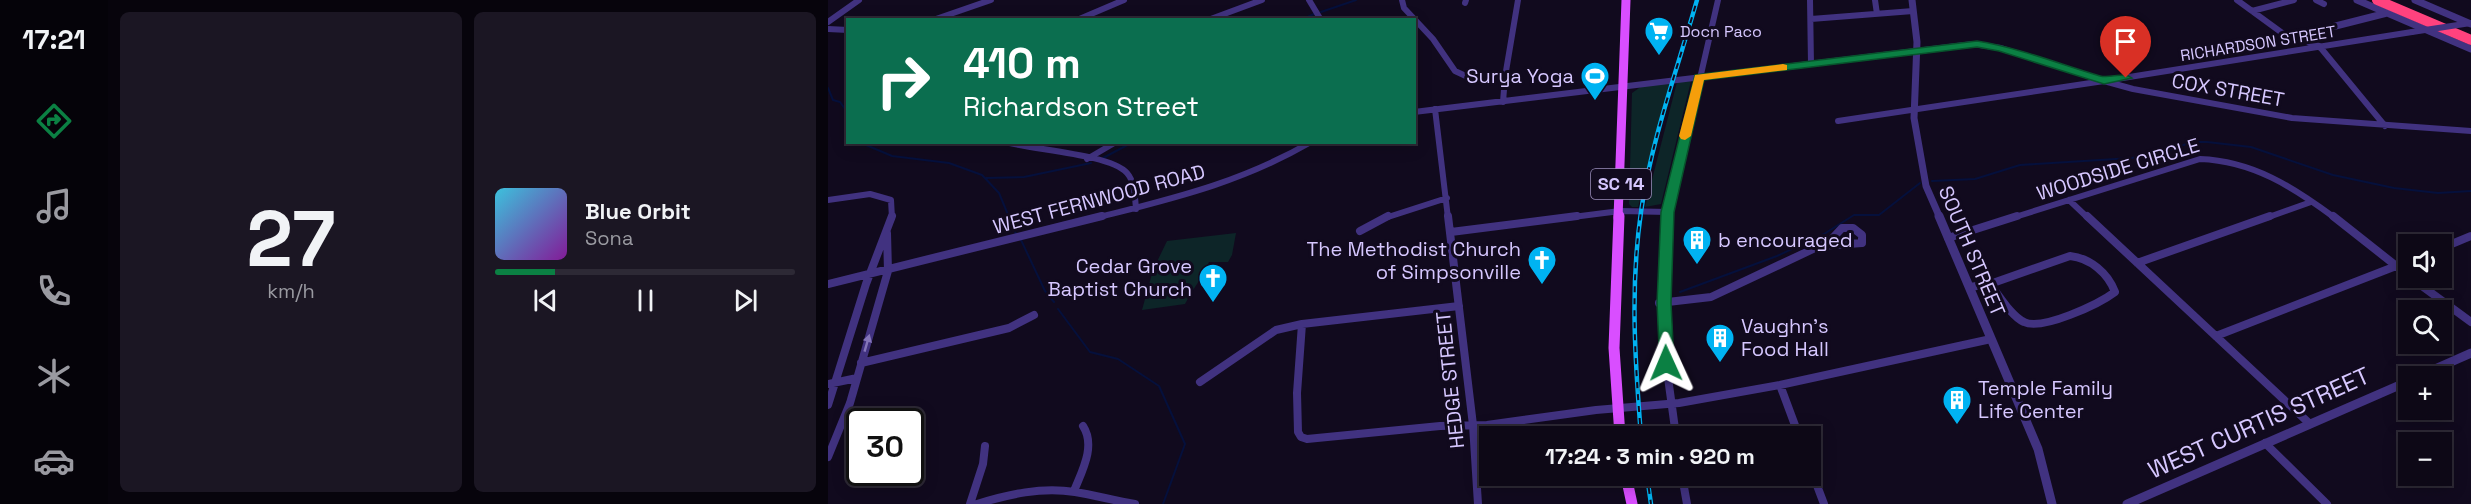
<!DOCTYPE html>
<html lang="en">
<head>
<meta charset="utf-8">
<style>
  body { margin:0; font-family:"Space Grotesk",sans-serif; background:#1b1623; color:#f1f3f6; height:100vh; display:flex; flex-direction:column; font-size:22px; white-space:nowrap }
  * { box-sizing:border-box; margin:0 }
  p { font-size:20px; color:#9a9aa1 }
  .icon { flex:none; width:33px; height:33px; fill:none; stroke:currentColor; stroke-width:2; stroke-linecap:round; stroke-linejoin:round }
  .map { position:relative; flex:1; overflow:hidden }
  .details { display:flex; flex-direction:column; gap:12px; padding:12px; background:#07040c; width:720px }
  .details>* { flex:none }
  .guide { position:absolute; left:18px; top:18px; width:570px; height:126px; border-radius:0px; box-shadow:0 3px 15px #0003,0 0 0 2px #2d2935; background:#0b6e4f; color:#fff; overflow:hidden }
  .fabs { position:absolute; left:1570px; top:234px; display:grid; gap:12px }
  .fabs a { display:grid; place-items:center; width:54px; height:54px; border-radius:0px; background:#0d0816; box-shadow:0 3px 15px #0003,0 0 0 2px #2d2935; font-size:30px }
  .speed { position:absolute; left:18px; top:408px; display:flex; gap:12px; font-size:30px; font-weight:700; text-align:center }
  .speed>* { display:grid; place-content:center; width:78px; height:78px; border-radius:50%; background:#0d0816; box-shadow:0 3px 15px #0003,0 0 0 2px #2d2935; line-height:1 }
  .speed .limit { border:3px solid #111; border-radius:9px; background:#fff; color:#111 }
  .pin { position:absolute; display:grid; place-items:center; width:51px; height:51px; color:#fff; margin:-62px -26px; border-radius:50% 50% 50% 0; rotate:-45deg; box-shadow:0 0 6px #0007 }
  .pin .icon { rotate:45deg }
  .me { position:absolute; width:66px; margin:-33px; rotate:359deg; stroke-linejoin:round; filter:drop-shadow(0 0 4px #0008) }
  .turn { display:flex; align-items:center; gap:21px; height:126px; padding:0 18px; font-size:27px }
  .turn .icon { width:78px; height:78px; stroke-width:2.5 }
  .turn b { display:block; font-size:42px; line-height:51px }
  .details .tile { flex:1; display:flex; flex-direction:column; justify-content:center; gap:9px; min-width:0; padding:0 21px; border-radius:9px; background:#1b1623 }
  .details .dial { align-items:center; gap:0 }
  .dial b { font-size:78px; line-height:1 }
  .song { display:flex; align-items:center; gap:18px }
  .cover { width:72px; height:72px; border-radius:9px; background:linear-gradient(135deg,hsl(190 70% 55%),hsl(290 70% 35%)) }
  .played { height:6px; border-radius:3px; background:linear-gradient(90deg,#0b8043 20%,#2d2935 20%) }
  .keys { display:flex; justify-content:space-around; direction:ltr }
  .details .tiles { flex:1; display:grid; gap:12px; grid-template-columns:repeat(2,1fr) }
  .trip { position:absolute; left:651px; top:426px; width:342px; height:60px; border-radius:0px; background:#0d0816; box-shadow:0 3px 15px #0003,0 0 0 2px #2d2935; font-weight:700; line-height:60px; text-align:center }
  main { display:flex; flex:1; min-height:0 }
  .tab-bar { display:flex; flex-direction:column; width:108px; justify-content:space-around; align-items:center; background:#050309; color:#9a9aa1 }
  .tab-bar .icon { width:42px; height:42px }
  .tab-bar .current { color:#0b8043 }
  .tab-bar b { font-size:27px; color:#f1f3f6 }
  .map>svg:first-child { display:block }
  .green { fill:#0d2528 }
  .lines { fill:none; stroke-linecap:round; stroke-linejoin:round }
  .stream { stroke:#05103c; stroke-width:2 }
  .minor-far1 { stroke:#413280; stroke-width:6 }
  .minor { stroke:#413280; stroke-width:8 }
  .tertiary-far1 { stroke:#413280; stroke-width:7 }
  .tertiary { stroke:#413280; stroke-width:9 }
  .primary-far1 { stroke:#d94eff; stroke-width:9 }
  .primary { stroke:#d94eff; stroke-width:11 }
  .motorway { stroke:#ff427e; stroke-width:10 }
  .rail-casing { stroke:#00b3f2; stroke-width:4.5 }
  .rail { stroke:#110a1e; stroke-width:2; stroke-dasharray:6; stroke-linecap:butt }
  .minor-bridge { stroke:#413280; stroke-width:6 }
  .oneway { fill:#8475b9 }
  .route { fill:#0b8043; stroke:#07532c; stroke-width:1.5 }
  .slow { fill:#f59e0b }
  .labels { text-anchor:middle; stroke-width:6; stroke-linejoin:round; paint-order:stroke }
  .far-poi-label { font-size:16px; fill:#d6c7ff; stroke:#110a1e; text-anchor:start }
  .far-street-label { font-size:16px; fill:#d6c7ff; stroke:#110a1e }
  .shield { fill:#110a1e; stroke:#9b8ebc; stroke-width:1.5 }
  .shield-label { font-size:18px; font-weight:bold; fill:#d6c7ff }
  .poi-label { font-size:20px; fill:#d6c7ff; stroke:#110a1e; text-anchor:end }
  .street-label { font-size:20px; fill:#d6c7ff; stroke:#110a1e }
  .near-street-label { font-size:24px; fill:#d6c7ff; stroke:#110a1e }
</style>
</head>
<body>
<main>
<nav class="tab-bar">
<b>17:21</b>
<svg class="icon current" aria-label="directions" viewBox="0 0 24 24"><path d="M12 3l9 9-9 9-9-9zM9 14v-3h6M13 9l2 2-2 2"/></svg>
<svg class="icon" aria-label="music" viewBox="0 0 24 24"><path d="M9 18V5l10-2v13"/><circle cx="6" cy="18" r="3"/><circle cx="16" cy="16" r="3"/></svg>
<svg class="icon" aria-label="phone" viewBox="0 0 24 24"><path d="M5 4h4l2 5-3 2q2 4 5 5l2-3 5 2v4C11 20 4 13 5 4z"/></svg>
<svg class="icon" aria-label="climate" viewBox="0 0 24 24"><path d="M12 3v18M4 7l16 10M4 17L20 7"/></svg>
<svg class="icon" aria-label="car" viewBox="0 0 24 24"><path d="M5 17H2v-5l4-1 3-4h7l3 4 3 1v5h-3M9 17h6M6 11h13"/><circle cx="7" cy="17" r="2"/><circle cx="17" cy="17" r="2"/></svg>
</nav>
<section class="details">
<div class="tiles">
<div class="tile dial"><b>27</b><p>km/h</p></div>
<div class="tile">
<div class="song"><i class="cover"></i><div><b>Blue Orbit</b><p>Sona</p></div></div>
<div class="played"></div>
<div class="keys"><svg class="icon" aria-label="previous" viewBox="0 0 24 24"><path d="M18 5L8 12l10 7zM5 5v14"/></svg><svg class="icon" aria-label="pause" viewBox="0 0 24 24"><path d="M8 5v14M16 5v14"/></svg><svg class="icon" aria-label="next" viewBox="0 0 24 24"><path d="M6 5l10 7-10 7zM19 5v14"/></svg></div>
</div>
</div>
</section>
<div class="map">
<svg width="1643" height="504" viewBox="0 0 1643 504">
  <rect width="100%" height="100%" fill="#110a1e"/>
  <path class="green" d="M 863,81 L 833,204 L 817,207 L 849,82 Z
    M 842,82 L 810,207 L 804,207 L 801,204 L 804,93 L 814,86 Z
    M 408,233 L 404,255 L 400,262 L 381,262 C 374,278 365,289 357,304 L 314,310 L 325,270 L 339,241 Z"/>
  <g class="lines">
    <path class="stream" d="M 493,12 L 528,0
      M 473,20 L 486,14
      M 0,88 L 5,100 L 12,102 L 20,113
      M 31,142 L 64,156 L 121,163 L 154,175 L 171,193 L 188,234
      M 275,158 L 305,142
      M 158,178 L 196,177 L 263,163
      M 1104,181 L 1147,179 L 1192,165 L 1304,158 L 1330,154 L 1364,142 L 1379,142 L 1423,147 L 1505,175 L 1566,188 L 1610,193 L 1643,191
      M 193,240 L 217,291 L 226,302
      M 852,292 L 949,256 L 996,234 L 1026,215 L 1051,215 L 1092,183
      M 230,309 L 262,352 L 290,359 L 331,386 L 357,444 L 335,504"/>
    <path class="minor-far1" d="M 481,0 L 493,20
      M 574,0 L 576,8 L 605,39 L 627,71 L 642,78 L 677,77 L 690,0
      M 982,0 L 983,64
      M 1047,0 L 1049,14
      M 1409,0 L 1457,35
      M 1488,0 L 1496,4
      M 637,3 L 638,0
      M 1424,11 L 1466,0
      M 983,19 L 1085,11
      M 105,20 L 163,0
      M 249,20 L 296,0
      M 380,20 L 434,0
      M 0,22 L 31,0
      M 0,29 L 20,30
      M 1492,47 L 1557,126
      M 675,102 L 677,77
      M 607,109 L 620,218
      M 586,112 L 1145,44 L 1173,48 L 1276,81 L 1584,32
      M 1010,121 L 1276,81 L 1305,89 L 1464,118 L 1643,131
      M 178,142 C 205,150 282,154 299,173 C 307,182 307,198 308,209
      M 259,159 L 288,142
      M 0,200 L 42,194 L 63,200 L 64,218
      M 1241,200 L 1260,218
      M 268,218 C 346,198 412,183 483,142
      M 557,218 L 619,198
      M 737,218 L 792,211 L 840,212
      M 840,218 L 890,0
      M 1184,218 L 1372,159 C 1425,161 1465,187 1507,218
      M 1438,218 L 1483,202"/>
    <path class="minor" d="M 620,216 L 645,425 L 650,504
      M 840,216 L 836,303 L 838,363 L 848,436
      M 1259,216 L 1482,424
      M 1505,216 L 1581,276
      M 532,231 L 560,216
      M 623,232 L 749,216
      M 1120,238 L 1189,216
      M 1614,248 L 1643,236
      M 1242,256 C 1262,258 1280,273 1287,292 C 1271,304 1214,331 1196,322 C 1183,316 1171,295 1162,284 Z
      M 1309,263 L 1442,216
      M 1583,278 L 1643,322
      M 0,284 L 274,216
      M 1142,287 L 1162,284
      M 831,303 L 883,297 L 1002,241 L 1014,228 L 1025,228 L 1034,235 L 1034,243 L 992,246
      M 474,324 L 469,393 L 470,432 L 473,437 L 479,439 L 612,426 L 659,425 L 768,410 L 851,403 L 952,385 L 1163,339
      M 1388,336 L 1581,261
      M 33,363 L 181,328 L 206,315
      M 372,382 L 448,330 L 474,324 L 631,306
      M 0,384 L 29,378
      M 952,385 L 971,436
      M 0,405 L 38,284 L 64,216
      M 1437,443 L 1499,504
      M 0,457 L 22,403 L 60,271 L 59,233
      M 982,467 L 996,504
      M 854,476 L 859,504
      M 246,491 C 254,471 268,446 255,426
      M 142,504 L 155,464 L 157,446
      M 149,504 C 181,494 213,487 247,492 C 267,495 287,501 307,504"/>
    <path class="tertiary-far1" d="M 1084,0 L 1089,42 L 1086,118 L 1098,186 L 1112,218
      M 1529,0 L 1643,49
      M 1587,0 L 1643,24
      M 1492,47 L 1481,42 L 1476,34 L 1559,13"/>
    <path class="tertiary" d="M 1111,216 L 1210,449 L 1224,504
      M 1591,376 L 1643,353
      M 1299,504 L 1581,381"/>
    <path class="primary-far1" d="M 790,218 L 798,0"/>
    <path class="primary" d="M 791,216 L 786,348 L 792,436
      M 798,476 L 804,504"/>
    <path class="motorway" d="M 1549,0 L 1643,40"/>
    <g class="rail-casing">
      <path id="rail" d="M 813,436 C 807,361 802,287 813,212 C 823,141 849,70 869,0
        M 819,476 L 823,504"/>
    </g>
    <use href="#rail" class="rail"/>
    <path class="minor-bridge" d="M 1584,32 L 1643,23"/>
  </g>
  <defs><path id="oneway-solid" d="M-6-.8H1V-3.2L6.5 0L1 3.2V.8H-6Z" transform="scale(1.5)"/></defs>
  <use class="oneway" href="#oneway-solid" transform="translate(39 343) rotate(-74)"/>
  <path class="route" d="M 1149,41 C 1192,48 1231,64 1272,76 C 1283,79 1295,71 1304,78 L 1276,84 L 1171,51 L 1149,47 L 876,80 L 846,212 L 843,303 L 846,363 L 843,368 L 832,368 L 829,303 L 833,212 L 867,75 Z"/>
  <path class="slow" d="M 955,64 L 959,65 L 959,70 L 876,80 L 863,136 L 857,140 L 853,139 L 851,136 L 867,75 Z"/>
  <defs>
    <g id="supermarket-pin" transform="scale(1.5)"><path d="M0 17L-7.5 6A9.5 9.5 0 1 1 7.5 6Z" fill="#00b3f2" stroke="#110a1e"/><path d="M-6-5.5h2.5l.6 2H6L4.5 2H-2.5L-4.4-4H-6ZM-1.5 3.2a1.3 1.3 0 1 0 .1 0ZM3 3.2a1.3 1.3 0 1 0 .1 0Z" fill="#fff"/></g>
    <g id="stadium-pin" transform="scale(1.5)"><path d="M0 17L-7.5 6A9.5 9.5 0 1 1 7.5 6Z" fill="#00b3f2" stroke="#110a1e"/><path d="M0-5a6.5 5 0 1 0 0 10a6.5 5 0 1 0 0-10ZM-3.5-1.8h7v3.6h-7Z" fill="#fff"/></g>
    <g id="building-pin" transform="scale(1.5)"><path d="M0 17L-7.5 6A9.5 9.5 0 1 1 7.5 6Z" fill="#00b3f2" stroke="#110a1e"/><path d="M-4-6H4V6H1V3H-1V6H-4ZM-2.5-4.3h1.7v1.8h-1.7ZM.8-4.3h1.7v1.8H.8ZM-2.5-1h1.7V.8h-1.7ZM.8-1h1.7V.8H.8Z" fill="#fff"/></g>
    <g id="church-pin" transform="scale(1.5)"><path d="M0 17L-7.5 6A9.5 9.5 0 1 1 7.5 6Z" fill="#00b3f2" stroke="#110a1e"/><path d="M-1.2-6h2.4v3.5h3.3v2.4h-3.3V6h-2.4V-.1h-3.3v-2.4h3.3Z" fill="#fff"/></g>
  </defs>
  <g fill-rule="evenodd">
    <use href="#supermarket-pin" x="831" y="31"/>
    <use href="#stadium-pin" x="767" y="76"/>
    <use href="#building-pin" x="869" y="240"/>
    <use href="#church-pin" x="714" y="260"/>
    <use href="#church-pin" x="385" y="278"/>
    <use href="#building-pin" x="892" y="338"/>
    <use href="#building-pin" x="1129" y="400"/>
  </g>
  <g class="labels">
    <g class="far-poi-label">
      <text x="852" y="37">Docn Paco</text>
    </g>
    <g class="far-street-label">
      <text transform="translate(1430 43) rotate(-9)" y="6">RICHARDSON STREET</text>
    </g>
    <rect class="shield" x="763" y="169" width="60" height="30" rx="4.5"/>
    <g class="shield-label">
      <text x="793" y="190">SC 14</text>
    </g>
    <g class="poi-label">
      <text x="746" y="83">Surya Yoga</text>
      <text x="890" y="247" text-anchor="start">b encouraged</text>
      <text x="693" y="256">The Methodist Church<tspan x="693" dy="23">of Simpsonville</tspan></text>
      <text x="364" y="273">Cedar Grove<tspan x="364" dy="23">Baptist Church</tspan></text>
      <text x="913" y="333" text-anchor="start">Vaughn’s<tspan x="913" dy="23">Food Hall</tspan></text>
      <text x="1150" y="395" text-anchor="start">Temple Family<tspan x="1150" dy="23">Life Center</tspan></text>
    </g>
    <g class="street-label">
      <text transform="translate(1400 90) rotate(10)" y="7">COX STREET</text>
      <text transform="translate(1290 169) rotate(-17)" y="7">WOODSIDE CIRCLE</text>
      <text transform="translate(271 199) rotate(-15)" y="7">WEST FERNWOOD ROAD</text>
      <text transform="translate(1144 251) rotate(67)" y="7">SOUTH STREET</text>
      <text transform="translate(622 380) rotate(-96)" y="7">HEDGE STREET</text>
    </g>
    <g class="near-street-label">
      <text transform="translate(1431 423) rotate(-24)" y="8">WEST CURTIS STREET</text>
    </g>
  </g>
</svg>
<div class="fabs">
<a><svg class="icon" aria-label="sound" viewBox="0 0 24 24"><path d="M4 9h4l5-4v14l-5-4H4zM17 9q2 3 0 6"/></svg></a>
<a><svg class="icon" aria-label="search" viewBox="0 0 24 24"><circle cx="10" cy="10" r="6"/><path d="M15 15l6 6"/></svg></a>
<a>+</a>
<a>−</a>
</div>
<div class="speed"><div class="limit">30</div></div>
<div class="pin" style="left:1298px;top:78px;background:#d93025"><svg class="icon" aria-label="arrive" viewBox="0 0 24 24"><path d="M6 21V4h12l-3 4 3 4H6"/></svg></div>
<svg class="me" style="left:838px;top:363px" viewBox="-20 -20 40 40"><path d="M0-17L14 15 0 8-14 15z" fill="#0b8043" stroke="#fff" stroke-width="4"/></svg>
<div class="trip">17:24 · 3 min · 920 m</div>
<div class="guide">
<div class="turn"><svg class="icon" aria-label="right" viewBox="0 0 24 24"><path d="M7 20v-9h11M14 6l5 5-5 5"/></svg><div><b>410 m</b>Richardson Street</div></div>
</div>
</div>
</main>
</body>
</html>
